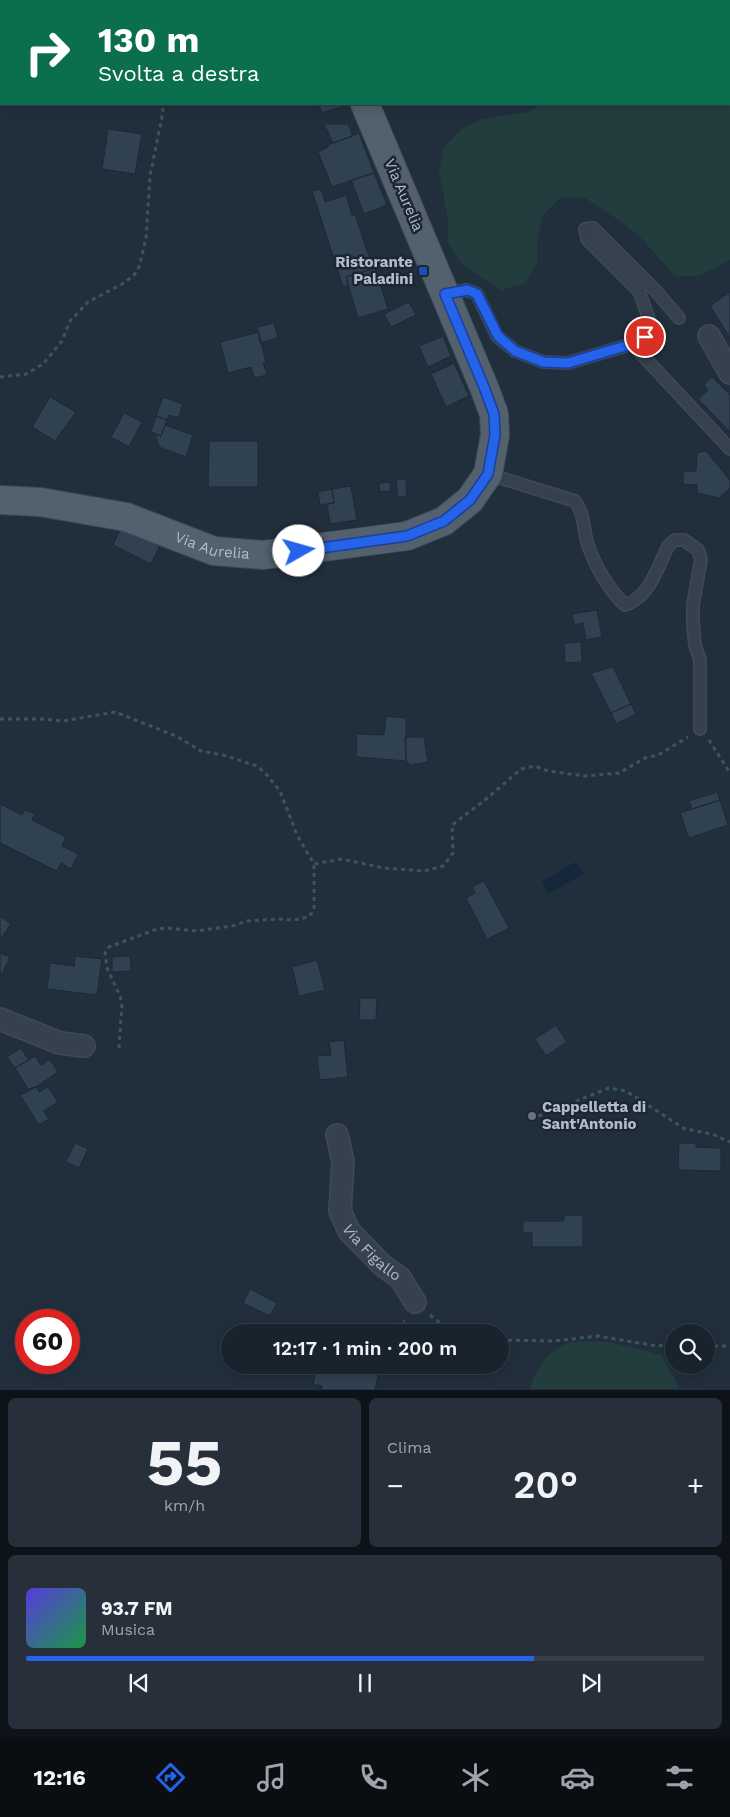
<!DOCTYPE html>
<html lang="it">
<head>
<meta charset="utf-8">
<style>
  body { margin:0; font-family:"Work Sans",sans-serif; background:#262f3a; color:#f1f3f6; height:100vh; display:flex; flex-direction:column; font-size:19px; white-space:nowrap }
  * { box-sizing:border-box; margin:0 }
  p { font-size:16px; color:#9fa4aa }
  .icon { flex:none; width:28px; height:28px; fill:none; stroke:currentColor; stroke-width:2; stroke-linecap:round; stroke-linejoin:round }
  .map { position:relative; height:1390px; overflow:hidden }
  .panel { display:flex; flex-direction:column; gap:8px; padding:8px; background:#0e1319; flex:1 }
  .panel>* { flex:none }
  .top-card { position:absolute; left:0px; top:0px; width:730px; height:105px; box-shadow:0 2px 12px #0003,0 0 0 1px #37404a; background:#0b6e4f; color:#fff; overflow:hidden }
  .fabs { position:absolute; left:665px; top:1324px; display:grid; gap:10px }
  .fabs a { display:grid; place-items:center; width:50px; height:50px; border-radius:50%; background:#19232e; box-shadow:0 2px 12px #0003,0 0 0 1px #37404a; font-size:25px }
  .speed { position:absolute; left:15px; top:1309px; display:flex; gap:10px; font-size:25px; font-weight:700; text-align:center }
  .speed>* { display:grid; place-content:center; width:65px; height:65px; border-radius:50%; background:#19232e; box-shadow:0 2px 12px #0003,0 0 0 1px #37404a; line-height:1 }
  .speed .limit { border:8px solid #d22; background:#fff; color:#111 }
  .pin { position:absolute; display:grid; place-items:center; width:42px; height:42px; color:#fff; margin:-21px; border:2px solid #fff; border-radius:50%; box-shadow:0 1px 5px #0007 }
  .me { position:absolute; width:55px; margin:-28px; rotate:83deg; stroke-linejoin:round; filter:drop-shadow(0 0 4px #0008) }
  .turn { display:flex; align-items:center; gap:18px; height:105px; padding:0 15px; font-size:22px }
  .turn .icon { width:65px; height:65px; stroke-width:2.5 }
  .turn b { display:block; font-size:35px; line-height:42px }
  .big { font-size:38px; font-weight:600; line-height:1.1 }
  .panel .card { flex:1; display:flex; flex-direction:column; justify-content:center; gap:8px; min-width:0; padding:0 18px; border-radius:8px; background:#262f3a }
  .panel .dial { align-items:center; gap:0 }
  .dial b { font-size:65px; line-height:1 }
  .song { display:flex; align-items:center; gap:15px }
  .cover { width:60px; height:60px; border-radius:8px; background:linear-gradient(135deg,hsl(250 70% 55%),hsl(140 70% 35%)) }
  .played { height:5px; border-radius:2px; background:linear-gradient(90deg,#2563eb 75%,#37404a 75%) }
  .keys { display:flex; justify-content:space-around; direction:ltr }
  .heat { display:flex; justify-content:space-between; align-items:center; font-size:28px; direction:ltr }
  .panel .tiles { flex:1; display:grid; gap:8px; grid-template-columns:1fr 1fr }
  .card:last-child { grid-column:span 2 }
  .trip { position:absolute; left:221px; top:1324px; width:288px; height:50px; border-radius:25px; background:#19232e; box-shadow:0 2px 12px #0003,0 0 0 1px #37404a; font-weight:600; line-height:50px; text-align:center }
  .menu { display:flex; height:80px; justify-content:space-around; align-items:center; background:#0a0e12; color:#9fa4aa }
  .menu .icon { width:35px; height:35px }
  .menu .selected { color:#2563eb }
  .menu b { font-size:22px; color:#f1f3f6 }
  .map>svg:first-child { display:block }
  .green { fill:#233d3e }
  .water { fill:#14273b }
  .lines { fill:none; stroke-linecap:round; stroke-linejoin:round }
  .stream { stroke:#14273b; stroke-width:6 }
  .building { fill:#304151; stroke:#1d2834 }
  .service-casing { stroke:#3f4a56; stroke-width:14 }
  .minor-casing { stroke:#3f4a56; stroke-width:24 }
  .primary-casing { stroke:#3f4a56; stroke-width:30 }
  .path { stroke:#3c5656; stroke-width:3; stroke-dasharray:4 4; stroke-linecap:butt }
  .service { stroke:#35414d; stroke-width:11 }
  .minor { stroke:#35414d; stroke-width:21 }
  .primary { stroke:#53606d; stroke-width:28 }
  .route-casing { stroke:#184099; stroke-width:12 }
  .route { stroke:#2563eb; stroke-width:9 }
  .transit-dot { fill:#1a4fb4; stroke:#1b2632; stroke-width:2 }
  .worship-dot { fill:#6b7280; stroke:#1b2632; stroke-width:2 }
  .labels { text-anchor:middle; stroke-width:5; stroke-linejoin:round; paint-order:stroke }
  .street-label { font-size:15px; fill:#b1bcc8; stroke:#1b2632 }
  .poi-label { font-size:15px; font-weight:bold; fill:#b1bcc8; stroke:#1b2632; text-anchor:end }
</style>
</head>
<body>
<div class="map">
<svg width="730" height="1390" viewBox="0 0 730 1390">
  <rect width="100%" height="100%" fill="#212f3d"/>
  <path class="green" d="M 640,0 L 730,0 L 730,260 L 699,276 L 675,276 L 644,241 L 626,225 L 585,198 L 561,197 L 543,215 L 537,239 L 537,263 L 524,284 L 501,290 L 462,264 L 448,244 L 448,219 L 439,172 L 443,149 L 460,130 L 482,119 L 528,112 L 541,104 L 729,104 L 729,1 L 640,1 Z
    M 609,1342 L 662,1355 L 680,1389 L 530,1389 C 535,1371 547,1352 565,1344 C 575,1340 598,1342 609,1342 Z"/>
  <path class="water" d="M 576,862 L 584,873 L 549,894 L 542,881 Z"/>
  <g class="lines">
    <path class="stream" d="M 613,1 L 616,0"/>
  </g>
  <path class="building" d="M 318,104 L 340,104 L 341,107 L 322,113 Z
    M 324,124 L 348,124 L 353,136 L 333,143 Z
    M 108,129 L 142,134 L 135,174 L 102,169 Z
    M 359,133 L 374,173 L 332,187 L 318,152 L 328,147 L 328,145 Z
    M 374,173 L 387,205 L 364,214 L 351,180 Z
    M 321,189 L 325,202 L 346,195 L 352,215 L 355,214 L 373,269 L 346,277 L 348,286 L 343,287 L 312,191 Z
    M 375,268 L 388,309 L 358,318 L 346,277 Z
    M 730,292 L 730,338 L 710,306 Z
    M 409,302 L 416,315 L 391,327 L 384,314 Z
    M 274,323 L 278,338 L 260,343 L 257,327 Z
    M 259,332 L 266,363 L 263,363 L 267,375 L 254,378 L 251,367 L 228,373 L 220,342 Z
    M 443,336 L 451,356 L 428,367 L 419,346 Z
    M 454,363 L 469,396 L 446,407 L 431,374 Z
    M 712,377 L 730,395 L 730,432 L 698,399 L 708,390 L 704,385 Z
    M 50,397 L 76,412 L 55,441 L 32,427 Z
    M 163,397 L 183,404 L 178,418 L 169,415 L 167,420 L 156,416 Z
    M 124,413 L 142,422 L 129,447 L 111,437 Z
    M 156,416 L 167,420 L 161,436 L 151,432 Z
    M 165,425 L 193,435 L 186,457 L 159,447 L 155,434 L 161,436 Z
    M 209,441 L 258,441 L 258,487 L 208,487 Z
    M 706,451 L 730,480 L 730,488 L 719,498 L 697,493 L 697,485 L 683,484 L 683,472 L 696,471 L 697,453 Z
    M 406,479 L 407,496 L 398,497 L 396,480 Z
    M 390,482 L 391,491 L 380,492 L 379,483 Z
    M 351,486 L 357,520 L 330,524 L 327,504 L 334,503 L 332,489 Z
    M 332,489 L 334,503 L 320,505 L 318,492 Z
    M 122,526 L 162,541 L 151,564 L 113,545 Z
    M 597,610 L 602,637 L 586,640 L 583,623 L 574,625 L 572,614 Z
    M 581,642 L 582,662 L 565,663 L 564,643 Z
    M 613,667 L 631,704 L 611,713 L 591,673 Z
    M 631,704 L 636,714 L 616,724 L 611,713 Z
    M 386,716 L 406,718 L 406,761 L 356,757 L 357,734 L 384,735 Z
    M 405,737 L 424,737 L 428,762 L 411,765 L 406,761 Z
    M 717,792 L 720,800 L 692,809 L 689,801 Z
    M 720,800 L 728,825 L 689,838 L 680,813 Z
    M 0,804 L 22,815 L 25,810 L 35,814 L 32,820 L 66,837 L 62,846 L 78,854 L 71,869 L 61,863 L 57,871 L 0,843 Z
    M 484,881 L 509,928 L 487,939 L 466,898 L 475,893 L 472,887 Z
    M 0,916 L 11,924 L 2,937 L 0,935 Z
    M 0,953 L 10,957 L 2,974 L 0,973 Z
    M 75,956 L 102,959 L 97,995 L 47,989 L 50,963 L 74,966 Z
    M 130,956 L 131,971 L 112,972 L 112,957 Z
    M 317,960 L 325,990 L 299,996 L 292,967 Z
    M 360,998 L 377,998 L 376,1020 L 359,1020 Z
    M 556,1025 L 567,1042 L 546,1056 L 535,1039 Z
    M 344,1040 L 348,1077 L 320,1080 L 317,1056 L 331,1055 L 329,1042 Z
    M 21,1048 L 29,1060 L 15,1068 L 7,1057 Z
    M 35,1056 L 41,1065 L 50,1059 L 58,1072 L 36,1087 L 28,1089 L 15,1068 Z
    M 36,1087 L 39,1092 L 48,1087 L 58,1102 L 44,1111 L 49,1119 L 39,1125 L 20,1095 Z
    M 75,1143 L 88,1149 L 79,1168 L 66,1162 Z
    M 679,1143 L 696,1143 L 696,1147 L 721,1148 L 721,1171 L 678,1170 Z
    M 564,1215 L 583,1215 L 583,1247 L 532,1247 L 532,1233 L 523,1233 L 523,1221 L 564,1221 Z
    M 250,1289 L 277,1303 L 270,1316 L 243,1303 Z
    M 326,1365 L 366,1365 L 365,1368 L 379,1371 L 375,1390 L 321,1390 L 322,1386 L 313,1384 L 316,1371 L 325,1373 Z"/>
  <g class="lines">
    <g class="service-casing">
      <path id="service" d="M 445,294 L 467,290 L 477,294 L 497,336 L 515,351 L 543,362 L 568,363 L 632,344 L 645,337 L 649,319 L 639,291 L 587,239 L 585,229 L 593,228 L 655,290 L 679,318
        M 632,344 L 730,449
        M 488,474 L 575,501 C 585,515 583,530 588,545 C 595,566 609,590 625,605 C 649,598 658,567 668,546 L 675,540 L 684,540 L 698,550 L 701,559 L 693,605 L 693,624 L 695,645 L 700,660 L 700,729"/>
    </g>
    <g class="minor-casing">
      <g id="minor">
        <path d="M 709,336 L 730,373"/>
        <path d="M 0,1019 L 60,1043 L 84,1046"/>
        <path id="s1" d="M 337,1135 L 343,1161 L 340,1211 L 349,1231 L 382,1265 L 400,1278 L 415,1302"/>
      </g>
    </g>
    <g class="primary-casing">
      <g id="primary">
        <path d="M 322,0 L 322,1"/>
        <path id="s2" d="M 0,500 L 40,502 L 126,517 L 214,551 L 263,555 L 407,536 L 444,521 L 470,500 L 488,474 L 495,435 L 494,414 L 484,387 L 365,104"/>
      </g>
    </g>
    <path class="path" d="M 127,0 L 127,1
      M 0,377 L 26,374 L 43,364 L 62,341 L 70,321 L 88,302 L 124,283 L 135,274 L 139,267 L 146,239 L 150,176 L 163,112 L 162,104
      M 0,719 L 42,719 L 63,721 L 115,712 L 176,736 L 201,751 L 223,755 L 257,766 L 266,774 L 280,791 L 297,835 L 314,864 L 342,859 L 384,868 L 424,871 L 443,866 L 453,853 L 452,825 L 485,800 L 521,769 L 535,766 L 548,771 L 585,776 L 619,773 L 645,758 L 658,755 L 688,737
      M 709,740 L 730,773
      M 119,1048 L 122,1004 L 120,996 L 107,968 L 105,953 L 109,947 L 157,929 L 167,928 L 196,931 L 232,926 L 247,921 L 279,919 L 294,920 L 308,917 L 314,911 L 314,864
      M 531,1119 L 609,1088 L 626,1091 L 685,1129 L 712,1134 L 730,1142
      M 430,1315 L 444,1326 L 460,1332
      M 366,1332 L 369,1330 L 395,1327 L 405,1321
      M 500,1340 L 554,1341 L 598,1336 L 657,1346 L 674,1344
      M 706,1346 L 730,1346"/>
    <use href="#service" class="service"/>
    <use href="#minor" class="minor"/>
    <use href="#primary" class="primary"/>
  </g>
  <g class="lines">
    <g class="route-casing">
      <path id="route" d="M 299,551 L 407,536 L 444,521 L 470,500 L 488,474 L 495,435 L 494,414 L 484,387 L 445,294 L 468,290 L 477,294 L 498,336 L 515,351 L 543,362 L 568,363 L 632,344 L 645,337"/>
    </g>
    <use href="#route" class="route"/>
  </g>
  <rect class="transit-dot" x="418" y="266" width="10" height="10" rx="2.5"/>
  <circle class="worship-dot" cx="532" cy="1116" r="5"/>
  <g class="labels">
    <g class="street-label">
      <text transform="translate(404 195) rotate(67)" y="5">Via Aurelia</text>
      <text dy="5" stroke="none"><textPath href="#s2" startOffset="219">Via Aurelia</textPath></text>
      <text dy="5" stroke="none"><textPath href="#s1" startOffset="130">Via Figallo</textPath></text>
    </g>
    <g class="poi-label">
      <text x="413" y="267">Ristorante<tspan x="413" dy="17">Paladini</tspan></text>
      <text x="542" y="1112" text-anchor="start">Cappelletta di<tspan x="542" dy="17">Sant'Antonio</tspan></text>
    </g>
  </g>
</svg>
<div class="fabs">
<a><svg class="icon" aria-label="search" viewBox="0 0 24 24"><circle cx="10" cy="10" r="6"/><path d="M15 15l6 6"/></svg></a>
</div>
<div class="speed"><div class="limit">60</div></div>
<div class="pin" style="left:645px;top:337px;background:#d93025"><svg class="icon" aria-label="arrive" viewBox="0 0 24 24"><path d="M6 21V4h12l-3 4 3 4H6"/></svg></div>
<svg class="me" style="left:299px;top:551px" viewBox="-20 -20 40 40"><circle r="19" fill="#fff"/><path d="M0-13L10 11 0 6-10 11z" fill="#2563eb"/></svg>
<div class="trip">12:17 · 1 min · 200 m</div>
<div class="top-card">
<div class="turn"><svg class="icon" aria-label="right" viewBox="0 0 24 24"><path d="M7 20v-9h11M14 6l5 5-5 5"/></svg><div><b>130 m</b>Svolta a destra</div></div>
</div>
</div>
<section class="panel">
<div class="tiles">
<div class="card dial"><b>55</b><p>km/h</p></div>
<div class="card"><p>Clima</p>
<div class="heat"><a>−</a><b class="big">20°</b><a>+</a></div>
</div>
<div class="card">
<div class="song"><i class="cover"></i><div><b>93.7 FM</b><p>Musica</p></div></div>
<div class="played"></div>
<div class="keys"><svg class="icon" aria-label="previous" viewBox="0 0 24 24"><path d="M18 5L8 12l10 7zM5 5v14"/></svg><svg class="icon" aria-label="pause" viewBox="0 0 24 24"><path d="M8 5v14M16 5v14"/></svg><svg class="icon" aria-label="next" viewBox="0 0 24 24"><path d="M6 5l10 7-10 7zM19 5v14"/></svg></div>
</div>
</div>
</section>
<nav class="menu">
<b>12:16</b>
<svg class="icon selected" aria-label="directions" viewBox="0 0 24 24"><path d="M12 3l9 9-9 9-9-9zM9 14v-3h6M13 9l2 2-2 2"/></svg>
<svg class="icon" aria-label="music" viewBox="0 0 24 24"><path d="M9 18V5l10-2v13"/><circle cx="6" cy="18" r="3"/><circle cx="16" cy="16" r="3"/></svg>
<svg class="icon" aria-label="phone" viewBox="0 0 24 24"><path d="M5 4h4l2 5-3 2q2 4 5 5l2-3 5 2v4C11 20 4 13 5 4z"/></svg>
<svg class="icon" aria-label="climate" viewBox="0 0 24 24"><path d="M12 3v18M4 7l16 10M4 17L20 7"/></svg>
<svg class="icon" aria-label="car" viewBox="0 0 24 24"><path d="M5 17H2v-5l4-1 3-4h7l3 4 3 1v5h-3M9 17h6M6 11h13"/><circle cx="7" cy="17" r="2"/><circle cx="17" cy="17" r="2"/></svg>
<svg class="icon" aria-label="filters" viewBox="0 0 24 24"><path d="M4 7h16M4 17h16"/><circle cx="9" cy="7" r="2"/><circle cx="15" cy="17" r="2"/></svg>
</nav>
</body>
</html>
